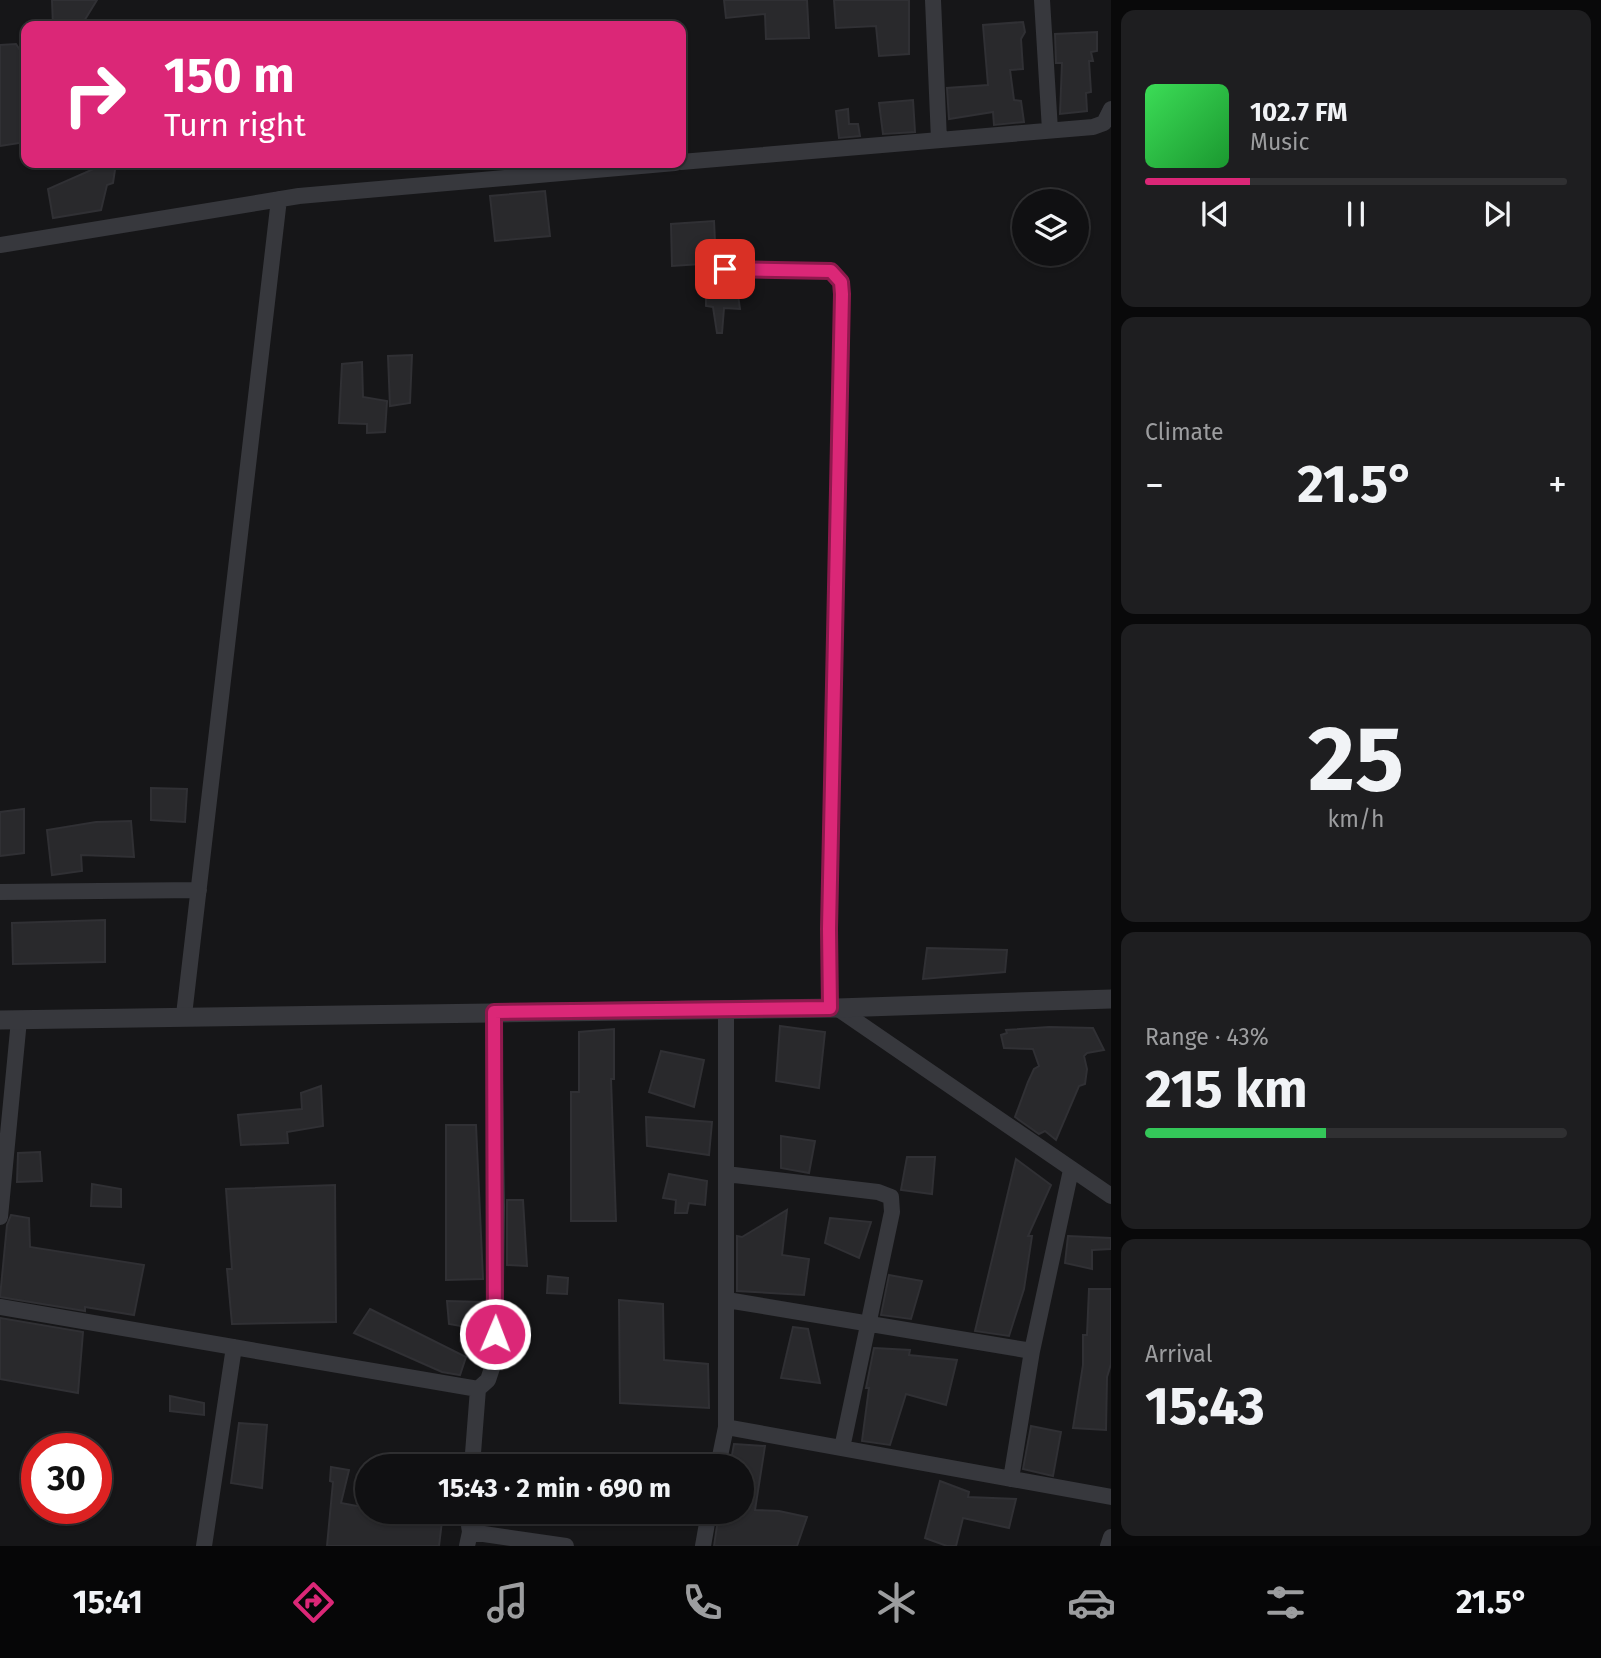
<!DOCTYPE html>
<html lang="en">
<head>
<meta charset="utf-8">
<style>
  body { margin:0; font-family:"Fira Sans",sans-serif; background:#1e1e20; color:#f1f3f6; height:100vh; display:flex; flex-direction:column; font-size:26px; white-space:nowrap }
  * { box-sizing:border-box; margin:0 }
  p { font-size:23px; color:#9c9d9f }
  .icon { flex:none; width:38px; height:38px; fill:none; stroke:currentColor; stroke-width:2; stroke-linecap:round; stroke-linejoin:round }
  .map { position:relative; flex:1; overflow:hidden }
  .details { display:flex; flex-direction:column; gap:10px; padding:10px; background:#09090a; width:490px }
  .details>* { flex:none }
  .hud { position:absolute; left:21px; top:21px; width:665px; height:147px; border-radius:14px; box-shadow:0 2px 5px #0004,0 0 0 2px #303032; background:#db2777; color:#fff; overflow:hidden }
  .tools { position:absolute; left:1012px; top:189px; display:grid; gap:14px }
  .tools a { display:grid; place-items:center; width:77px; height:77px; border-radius:50%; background:#101012; box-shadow:0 2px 5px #0004,0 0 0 2px #303032; font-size:35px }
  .speed { position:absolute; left:21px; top:1433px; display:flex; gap:14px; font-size:35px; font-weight:700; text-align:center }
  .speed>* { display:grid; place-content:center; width:91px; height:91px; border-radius:50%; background:#101012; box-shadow:0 2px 5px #0004,0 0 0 2px #303032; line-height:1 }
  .speed .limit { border:10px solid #d22; background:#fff; color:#111 }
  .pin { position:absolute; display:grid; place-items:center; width:60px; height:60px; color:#fff; margin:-30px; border-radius:14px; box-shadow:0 4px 10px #0006 }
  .me { position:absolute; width:77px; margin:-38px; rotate:1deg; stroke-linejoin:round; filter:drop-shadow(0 0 5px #0008) }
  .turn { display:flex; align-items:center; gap:24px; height:147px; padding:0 28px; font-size:32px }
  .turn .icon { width:91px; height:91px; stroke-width:2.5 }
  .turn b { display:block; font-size:49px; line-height:60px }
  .big { font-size:52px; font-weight:700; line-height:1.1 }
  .details .widget { flex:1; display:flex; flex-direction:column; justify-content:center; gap:10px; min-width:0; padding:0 24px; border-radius:14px; background:#1e1e20 }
  .details .dial { align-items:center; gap:0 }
  .dial b { font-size:91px; line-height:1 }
  .song { display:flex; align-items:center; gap:21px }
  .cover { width:84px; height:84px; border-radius:10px; background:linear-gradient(135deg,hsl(130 70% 55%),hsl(130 70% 35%)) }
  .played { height:7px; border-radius:4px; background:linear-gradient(90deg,#db2777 25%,#303032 25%) }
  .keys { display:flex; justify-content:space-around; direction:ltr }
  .heat { display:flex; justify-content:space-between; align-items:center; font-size:38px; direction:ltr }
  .charge { height:10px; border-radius:5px; background:linear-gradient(90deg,#34c759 43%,#303032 0) }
  .trip { position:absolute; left:355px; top:1454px; width:399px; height:70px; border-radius:35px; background:#101012; box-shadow:0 2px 5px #0004,0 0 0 2px #303032; font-weight:700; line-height:70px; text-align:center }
  .tabs { display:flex; height:112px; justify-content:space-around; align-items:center; background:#060607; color:#9c9d9f }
  .tabs .icon { width:49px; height:49px }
  .tabs .active { color:#db2777 }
  .tabs b { font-size:32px; color:#f1f3f6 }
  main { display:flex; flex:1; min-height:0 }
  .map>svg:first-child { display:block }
  .building { fill:#29292c; stroke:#303034; stroke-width:2 }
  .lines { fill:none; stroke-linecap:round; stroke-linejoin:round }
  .minor { stroke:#37383d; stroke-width:16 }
  .tertiary { stroke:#37383d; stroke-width:19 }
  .route-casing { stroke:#8e194d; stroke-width:18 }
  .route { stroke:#db2777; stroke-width:12 }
</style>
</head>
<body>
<main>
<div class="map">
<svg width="1111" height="1546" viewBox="0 0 1111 1546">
  <rect width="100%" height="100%" fill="#161618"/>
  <path class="building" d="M 52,0 L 97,0 L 81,26 L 53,26 Z
    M 724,0 L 807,0 L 809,38 L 766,39 L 765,14 L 726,18 Z
    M 834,0 L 909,0 L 909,54 L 879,56 L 876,26 L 836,28 Z
    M 1023,22 L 1025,32 L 1021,39 L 1023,69 L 1010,70 L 1014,100 L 1021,101 L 1024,122 L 994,125 L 993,112 L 949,119 L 947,88 L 988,85 L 983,25 Z
    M 1097,32 L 1097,51 L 1091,52 L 1093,61 L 1089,61 L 1091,92 L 1086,93 L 1087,111 L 1060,114 L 1062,63 L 1056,63 L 1055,34 Z
    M 16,44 L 26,59 L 26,142 L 0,146 L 0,45 Z
    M 913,100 L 915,132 L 883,134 L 879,103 Z
    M 848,109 L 849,124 L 858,124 L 860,136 L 839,138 L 836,111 Z
    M 107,163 L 116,163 L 113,183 L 107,185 L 101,210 L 53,218 L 48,189 Z
    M 545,191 L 550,236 L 495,241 L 490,196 Z
    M 714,221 L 716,263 L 672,266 L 671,224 Z
    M 706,294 L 738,295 L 740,309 L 724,308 L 722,333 L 717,333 L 713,307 L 706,306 Z
    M 412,355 L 410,403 L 390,406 L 388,356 Z
    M 362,362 L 363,397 L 387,401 L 385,432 L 367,433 L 367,424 L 339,423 L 342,364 Z
    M 151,788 L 187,789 L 185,822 L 151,820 Z
    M 24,809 L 24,853 L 0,856 L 0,812 Z
    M 131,821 L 134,857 L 81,855 L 82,871 L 52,875 L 47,830 L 96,822 Z
    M 105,920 L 105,962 L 13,964 L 12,923 Z
    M 927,948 L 1007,950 L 1005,972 L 923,979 Z
    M 780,1026 L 825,1032 L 819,1088 L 776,1081 Z
    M 1049,1027 L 1093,1028 L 1104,1050 L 1087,1053 L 1084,1056 L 1087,1069 L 1085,1084 L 1079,1086 L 1056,1140 L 1045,1131 L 1039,1134 L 1015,1117 L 1028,1082 L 1034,1069 L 1039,1066 L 1033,1049 L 1004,1048 L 1001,1035 L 1007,1033 L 1006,1030 Z
    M 614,1029 L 614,1079 L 611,1079 L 616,1221 L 571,1221 L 571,1092 L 579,1092 L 579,1032 Z
    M 661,1051 L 704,1060 L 694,1107 L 649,1092 Z
    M 321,1086 L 323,1126 L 287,1132 L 288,1143 L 241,1145 L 238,1115 L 302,1109 L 301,1093 Z
    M 646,1117 L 712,1122 L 709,1155 L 647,1146 Z
    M 446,1125 L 476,1125 L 483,1279 L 446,1280 Z
    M 781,1136 L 815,1141 L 809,1173 L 781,1168 Z
    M 40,1152 L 42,1181 L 17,1182 L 18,1153 Z
    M 907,1157 L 935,1157 L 932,1194 L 901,1190 Z
    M 1016,1159 L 1051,1185 L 1028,1236 L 1032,1236 L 1024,1289 L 1009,1336 L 975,1331 Z
    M 669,1174 L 707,1181 L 705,1205 L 689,1203 L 687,1213 L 675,1213 L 676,1200 L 663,1198 Z
    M 92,1184 L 121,1189 L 121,1207 L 91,1206 Z
    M 335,1185 L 336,1322 L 232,1324 L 227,1269 L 232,1269 L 226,1189 Z
    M 507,1200 L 523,1200 L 527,1266 L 507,1265 Z
    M 787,1210 L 782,1255 L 809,1259 L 804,1295 L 737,1291 L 737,1236 L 742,1237 Z
    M 11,1215 L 29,1218 L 30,1247 L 144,1265 L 134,1315 L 85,1307 L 85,1311 L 0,1297 L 7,1225 Z
    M 830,1218 L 871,1222 L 859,1258 L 825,1243 Z
    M 1068,1236 L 1111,1238 L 1111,1249 L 1092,1250 L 1092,1269 L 1065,1263 Z
    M 889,1275 L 922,1281 L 911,1319 L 881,1315 Z
    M 548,1276 L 568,1278 L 567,1294 L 547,1293 Z
    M 1089,1289 L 1111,1289 L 1111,1364 L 1107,1377 L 1106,1430 L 1073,1428 L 1083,1365 L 1083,1335 L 1087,1335 Z
    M 619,1300 L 663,1304 L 664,1360 L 708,1364 L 709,1408 L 620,1403 Z
    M 447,1301 L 483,1302 L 483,1330 L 449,1324 Z
    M 370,1309 L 466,1357 L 460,1375 L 442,1372 L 354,1333 Z
    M 0,1318 L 83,1332 L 78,1393 L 0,1379 Z
    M 793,1327 L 808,1329 L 820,1383 L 781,1378 Z
    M 874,1348 L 910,1350 L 909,1355 L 957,1360 L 946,1405 L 906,1394 L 890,1445 L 862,1441 L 869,1388 L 866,1388 Z
    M 170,1396 L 204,1403 L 204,1415 L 170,1411 Z
    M 239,1423 L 267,1425 L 262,1488 L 231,1483 Z
    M 1031,1426 L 1061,1432 L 1053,1476 L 1023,1469 Z
    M 734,1444 L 765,1446 L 755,1510 L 779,1511 L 807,1517 L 797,1546 L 714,1546 L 719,1512 L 742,1512 L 742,1466 L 730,1466 Z
    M 331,1467 L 349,1470 L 341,1503 L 368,1508 L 368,1512 L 391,1512 L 442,1521 L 439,1546 L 327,1546 L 333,1482 L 330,1481 Z
    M 940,1481 L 969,1492 L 968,1497 L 1016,1499 L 1009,1528 L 963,1518 L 956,1546 L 947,1546 L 925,1538 Z"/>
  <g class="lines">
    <path class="minor" d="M 933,0 L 939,140
      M 1042,0 L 1050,130
      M 681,162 L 1093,127 L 1104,123 L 1111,109
      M 0,245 L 299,196 L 675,163
      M 725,269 L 831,271 L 841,282 L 842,294 L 829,929 L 830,1008
      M 0,892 L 199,890
      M 837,1008 L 1111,1196
      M 184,1015 L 279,199
      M 726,1174 L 878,1192 L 891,1197 L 892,1212 L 842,1448
      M 0,1217 L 19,1020
      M 727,1300 L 1032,1351 L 1011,1479
      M 0,1307 L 478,1389
      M 1032,1351 L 1071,1170
      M 726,1427 L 1111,1497
      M 472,1466 L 478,1389 L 488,1380 L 495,1359 L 497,1207 L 494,1012
      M 718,1466 L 726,1427 L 726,1008
      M 470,1532 L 566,1546
      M 204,1546 L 234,1347
      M 467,1546 L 470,1532 L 467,1512
      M 703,1546 L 709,1512
      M 1108,1546 L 1111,1537"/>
    <path class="tertiary" d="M 0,1020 L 837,1008 L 1111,999"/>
  </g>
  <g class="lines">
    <g class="route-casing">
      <path id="route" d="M 495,1334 L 494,1012 L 830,1008 L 829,929 L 842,294 L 841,282 L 831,271 L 725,269"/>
    </g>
    <use href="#route" class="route"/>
  </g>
</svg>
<div class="tools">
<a><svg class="icon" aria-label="layers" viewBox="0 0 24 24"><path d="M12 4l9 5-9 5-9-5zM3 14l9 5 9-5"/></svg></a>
</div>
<div class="speed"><div class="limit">30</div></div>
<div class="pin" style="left:725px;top:269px;background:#d93025"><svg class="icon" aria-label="arrive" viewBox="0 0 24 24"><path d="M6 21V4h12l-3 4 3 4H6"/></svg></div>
<svg class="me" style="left:495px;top:1334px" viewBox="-20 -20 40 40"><circle r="17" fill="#db2777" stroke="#fff" stroke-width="3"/><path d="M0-11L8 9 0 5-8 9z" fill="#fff"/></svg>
<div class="trip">15:43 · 2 min · 690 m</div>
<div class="hud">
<div class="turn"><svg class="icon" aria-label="right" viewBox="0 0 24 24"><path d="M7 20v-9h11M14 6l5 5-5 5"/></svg><div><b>150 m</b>Turn right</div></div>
</div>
</div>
<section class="details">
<div class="widget">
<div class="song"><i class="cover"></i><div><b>102.7 FM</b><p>Music</p></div></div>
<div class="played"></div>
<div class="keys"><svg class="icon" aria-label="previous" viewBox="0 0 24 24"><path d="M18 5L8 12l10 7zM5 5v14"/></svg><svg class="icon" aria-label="pause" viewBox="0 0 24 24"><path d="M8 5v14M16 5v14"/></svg><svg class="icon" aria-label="next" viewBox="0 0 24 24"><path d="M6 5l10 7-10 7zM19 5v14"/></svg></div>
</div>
<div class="widget"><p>Climate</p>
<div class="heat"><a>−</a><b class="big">21.5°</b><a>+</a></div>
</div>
<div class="widget dial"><b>25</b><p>km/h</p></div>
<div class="widget"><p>Range · 43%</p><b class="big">215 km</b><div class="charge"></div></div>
<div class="widget"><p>Arrival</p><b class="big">15:43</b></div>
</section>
</main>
<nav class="tabs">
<b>15:41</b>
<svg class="icon active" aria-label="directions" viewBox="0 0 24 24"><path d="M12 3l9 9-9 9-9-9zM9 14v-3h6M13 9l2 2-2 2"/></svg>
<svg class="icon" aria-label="music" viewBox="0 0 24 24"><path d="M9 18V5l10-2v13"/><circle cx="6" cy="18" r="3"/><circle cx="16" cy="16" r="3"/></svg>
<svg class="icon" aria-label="phone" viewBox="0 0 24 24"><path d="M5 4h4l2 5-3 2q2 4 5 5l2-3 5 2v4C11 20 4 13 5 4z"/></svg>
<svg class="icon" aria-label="climate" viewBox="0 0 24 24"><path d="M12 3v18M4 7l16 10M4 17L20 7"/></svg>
<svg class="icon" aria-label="car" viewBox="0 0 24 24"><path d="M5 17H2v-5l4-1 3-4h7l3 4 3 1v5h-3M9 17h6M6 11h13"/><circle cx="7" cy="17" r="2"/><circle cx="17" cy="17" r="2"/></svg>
<svg class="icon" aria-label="filters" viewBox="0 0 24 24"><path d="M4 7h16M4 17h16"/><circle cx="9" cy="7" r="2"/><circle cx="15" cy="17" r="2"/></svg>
<b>21.5°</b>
</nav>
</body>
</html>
